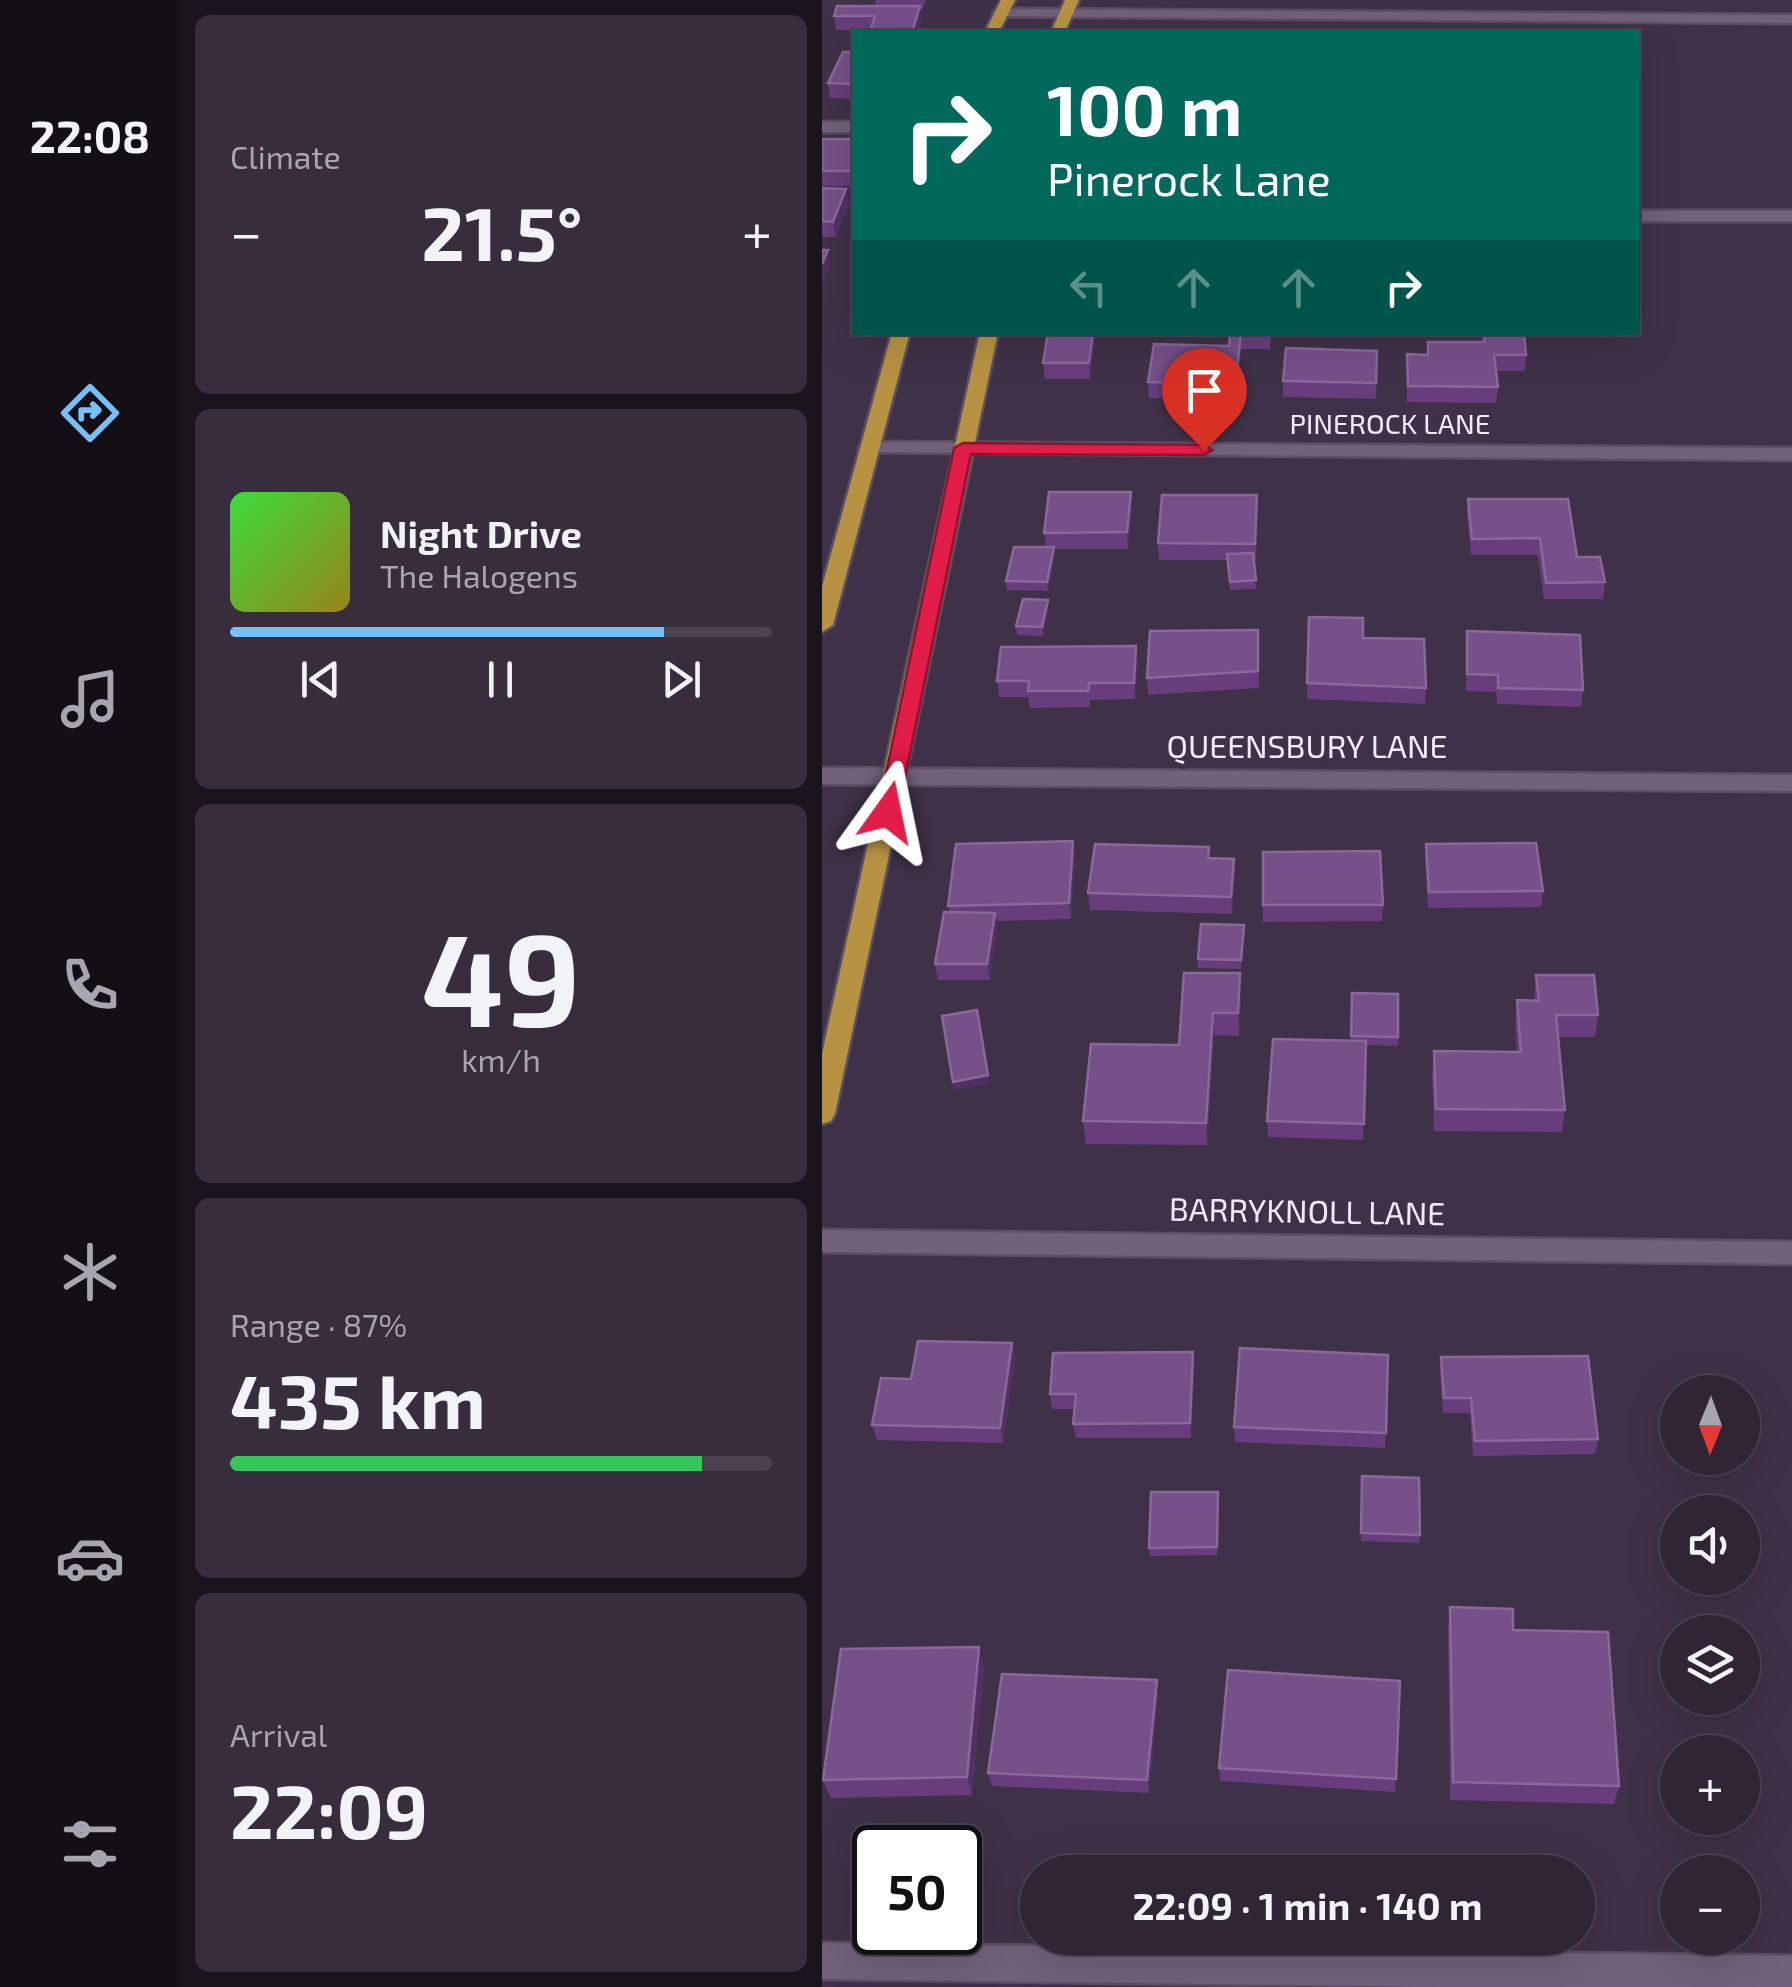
<!DOCTYPE html>
<html lang="en">
<head>
<meta charset="utf-8">
<style>
  body { margin:0; font-family:"Exo 2",sans-serif; background:#372d3d; color:#f1f3f6; height:100vh; display:flex; flex-direction:column; font-size:38px; white-space:nowrap }
  * { box-sizing:border-box; margin:0 }
  p { font-size:32px; color:#a7a5ad }
  .icon { flex:none; width:55px; height:55px; fill:none; stroke:currentColor; stroke-width:2; stroke-linecap:round; stroke-linejoin:round }
  .map { position:relative; flex:1; overflow:hidden }
  .sheet { display:flex; flex-direction:column; gap:15px; padding:15px; background:#1a141d; width:642px }
  .sheet>* { flex:none }
  .top-card { position:absolute; left:30px; top:30px; width:788px; height:305px; border-radius:0px; box-shadow:0 10px 40px #0002,0 0 0 2px #4a4250; background:#00695c; color:#fff; overflow:hidden }
  .needle { width:65px; rotate:181deg }
  .tools { position:absolute; left:838px; top:1375px; display:grid; gap:20px }
  .tools a { display:grid; place-items:center; width:100px; height:100px; border-radius:50%; background:#2f2535; box-shadow:0 10px 40px #0002,0 0 0 2px #4a4250; font-size:50px }
  .speed { position:absolute; left:30px; top:1825px; display:flex; gap:20px; font-size:50px; font-weight:700; text-align:center }
  .speed>* { display:grid; place-content:center; width:130px; height:130px; border-radius:50%; background:#2f2535; box-shadow:0 10px 40px #0002,0 0 0 2px #4a4250; line-height:1 }
  .speed .limit { border:5px solid #111; border-radius:15px; background:#fff; color:#111 }
  .pin { position:absolute; display:grid; place-items:center; width:85px; height:85px; color:#fff; margin:-102px -42px; border-radius:50% 50% 50% 0; rotate:-45deg; box-shadow:0 0 10px #0007 }
  .pin .icon { rotate:45deg }
  .me { position:absolute; width:110px; margin:-55px; rotate:12deg; stroke-linejoin:round; filter:drop-shadow(0 0 8px #0008) }
  .turn { display:flex; align-items:center; gap:35px; height:210px; padding:0 30px; font-size:45px }
  .turn .icon { width:130px; height:130px; stroke-width:2.5 }
  .turn b { display:block; font-size:70px; line-height:85px }
  .lanes { display:flex; align-items:center; height:95px; padding:0 30px; background:#0003; justify-content:center; gap:50px; direction:ltr }
  .lanes .off { opacity:.35 }
  .big { font-size:75px; font-weight:700; line-height:1.1 }
  .sheet .tile { flex:1; display:flex; flex-direction:column; justify-content:center; gap:15px; min-width:0; padding:0 35px; border-radius:15px; background:#372d3d }
  .sheet .dial { align-items:center; gap:0 }
  .dial b { font-size:130px; line-height:1 }
  .song { display:flex; align-items:center; gap:30px }
  .cover { width:120px; height:120px; border-radius:15px; background:linear-gradient(135deg,hsl(120 70% 55%),hsl(50 70% 35%)) }
  .played { height:10px; border-radius:5px; background:linear-gradient(90deg,#77c0f7 80%,#4a4250 80%) }
  .keys { display:flex; justify-content:space-around; direction:ltr }
  .heat { display:flex; justify-content:space-between; align-items:center; font-size:55px; direction:ltr }
  .charge { height:15px; border-radius:8px; background:linear-gradient(90deg,#34c759 87%,#4a4250 0) }
  .trip { position:absolute; left:198px; top:1855px; width:575px; height:100px; border-radius:50px; background:#2f2535; box-shadow:0 10px 40px #0002,0 0 0 2px #4a4250; font-weight:700; line-height:100px; text-align:center }
  main { display:flex; flex:1; min-height:0 }
  .tabs { display:flex; flex-direction:column; width:180px; justify-content:space-around; align-items:center; background:#130f15; color:#a7a5ad }
  .tabs .icon { width:70px; height:70px }
  .tabs .selected { color:#77c0f7 }
  .tabs b { font-size:45px; color:#f1f3f6 }
  .map>svg:first-child { display:block }
  .lines { fill:none; stroke-linecap:round; stroke-linejoin:round }
  .minor-casing { stroke:#5b4f62; stroke-width:5 }
  .major-casing { stroke:#5b4f62; stroke-width:5 }
  .minor { fill:#71617a; fill-rule:evenodd }
  .major { fill:#b69242; fill-rule:evenodd }
  .wall { fill:#673e7b }
  .shaded-wall { fill:#503161 }
  .building { fill:#765089; stroke:#89689a; stroke-width:2.5 }
  .route { fill:#e11d48; stroke:#92132f; stroke-width:2.5 }
  .labels { text-anchor:middle; stroke-width:10; stroke-linejoin:round; paint-order:stroke }
  .far-street-label { font-size:28px; fill:#f3eaf8; stroke:#3f3147 }
  .street-label { font-size:32px; fill:#f3eaf8; stroke:#3f3147 }
</style>
</head>
<body>
<main>
<nav class="tabs">
<b>22:08</b>
<svg class="icon selected" aria-label="directions" viewBox="0 0 24 24"><path d="M12 3l9 9-9 9-9-9zM9 14v-3h6M13 9l2 2-2 2"/></svg>
<svg class="icon" aria-label="music" viewBox="0 0 24 24"><path d="M9 18V5l10-2v13"/><circle cx="6" cy="18" r="3"/><circle cx="16" cy="16" r="3"/></svg>
<svg class="icon" aria-label="phone" viewBox="0 0 24 24"><path d="M5 4h4l2 5-3 2q2 4 5 5l2-3 5 2v4C11 20 4 13 5 4z"/></svg>
<svg class="icon" aria-label="climate" viewBox="0 0 24 24"><path d="M12 3v18M4 7l16 10M4 17L20 7"/></svg>
<svg class="icon" aria-label="car" viewBox="0 0 24 24"><path d="M5 17H2v-5l4-1 3-4h7l3 4 3 1v5h-3M9 17h6M6 11h13"/><circle cx="7" cy="17" r="2"/><circle cx="17" cy="17" r="2"/></svg>
<svg class="icon" aria-label="filters" viewBox="0 0 24 24"><path d="M4 7h16M4 17h16"/><circle cx="9" cy="7" r="2"/><circle cx="15" cy="17" r="2"/></svg>
</nav>
<section class="sheet">
<div class="tile"><p>Climate</p>
<div class="heat"><a>−</a><b class="big">21.5°</b><a>+</a></div>
</div>
<div class="tile">
<div class="song"><i class="cover"></i><div><b>Night Drive</b><p>The Halogens</p></div></div>
<div class="played"></div>
<div class="keys"><svg class="icon" aria-label="previous" viewBox="0 0 24 24"><path d="M18 5L8 12l10 7zM5 5v14"/></svg><svg class="icon" aria-label="pause" viewBox="0 0 24 24"><path d="M8 5v14M16 5v14"/></svg><svg class="icon" aria-label="next" viewBox="0 0 24 24"><path d="M6 5l10 7-10 7zM19 5v14"/></svg></div>
</div>
<div class="tile dial"><b>49</b><p>km/h</p></div>
<div class="tile"><p>Range · 87%</p><b class="big">435 km</b><div class="charge"></div></div>
<div class="tile"><p>Arrival</p><b class="big">22:09</b></div>
</section>
<div class="map">
<svg width="970" height="1987" viewBox="0 0 970 1987">
  <rect width="100%" height="100%" fill="#3f3147"/>
  <g class="lines">
    <g class="minor-casing">
      <path id="minor" d="M 178,9 L 970,15 L 970,23 L 173,16 L 171,13 Z
        M 0,122 L 32,122 L 32,132 L 0,132 Z
        M 815,211 L 970,211 L 970,221 L 815,221 Z
        M 47,442 L 970,448 L 970,460 L 40,452 L 37,448 Z
        M 0,768 L 970,775 L 970,791 L 0,784 Z
        M 0,1230 L 970,1242 L 970,1264 L 0,1252 Z
        M 0,1943 L 970,1956 L 970,1987 L 618,1987 L 0,1979 Z"/>
    </g>
    <g class="major-casing">
      <path id="major" d="M 179,0 L 193,0 L 177,32 L 163,32 Z
        M 243,0 L 257,0 L 243,32 L 229,32 Z
        M 70,332 L 88,332 L 11,625 L 0,632 L 0,587 Z
        M 158,332 L 176,332 L 13,1114 L 9,1121 L 0,1124 L 0,1054 Z"/>
    </g>
    <use href="#minor" class="minor"/>
    <use href="#major" class="major"/>
  </g>
  <path class="wall" d="M 53,0 L 104,0 L 100,10 L 98,10 L 100,20 L 96,32 L 48,32 L 48,30 L 14,30 L 12,16 L 54,6 Z
    M 32,52 L 32,99 L 8,98 L 6,83 Z
    M 0,139 L 32,139 L 32,186 L 0,186 Z
    M 0,188 L 24,189 L 27,204 L 14,237 L 0,237 Z
    M 274,332 L 268,379 L 223,379 L 221,363 Z
    M 408,332 L 449,332 L 448,349 L 419,349 L 416,385 L 397,385 L 395,399 L 327,398 L 326,382 L 407,346 Z
    M 659,332 L 702,332 L 704,355 L 703,371 L 674,371 L 676,387 L 674,403 L 585,402 L 585,354 L 605,355 L 606,342 L 660,342 Z
    M 555,351 L 554,399 L 461,397 L 461,381 Z
    M 435,495 L 434,560 L 431,560 L 434,589 L 408,590 L 405,560 L 337,560 L 336,543 Z
    M 646,499 L 755,557 L 783,582 L 781,599 L 722,599 L 716,555 L 649,555 L 645,515 Z
    M 310,508 L 306,549 L 232,549 L 233,556 L 226,591 L 185,590 L 184,581 L 224,547 L 222,533 Z
    M 227,609 L 221,636 L 195,635 L 194,626 Z
    M 487,617 L 541,638 L 604,688 L 603,704 L 485,699 Z
    M 436,630 L 437,688 L 326,695 L 325,678 Z
    M 645,631 L 761,690 L 759,707 L 675,704 L 674,692 L 644,691 Z
    M 316,662 L 313,699 L 268,700 L 268,707 L 208,708 L 206,697 L 177,697 L 175,681 Z
    M 251,841 L 253,858 L 249,919 L 174,921 L 175,929 L 168,980 L 116,980 L 113,964 L 128,912 L 126,906 Z
    M 604,844 L 721,891 L 719,907 L 606,908 L 603,860 Z
    M 441,852 L 561,905 L 560,921 L 441,922 Z
    M 388,858 L 412,859 L 413,876 L 410,914 L 268,910 L 266,893 Z
    M 422,934 L 419,969 L 376,968 L 376,959 Z
    M 362,973 L 419,996 L 417,1036 L 392,1035 L 385,1145 L 264,1144 L 261,1121 L 357,1045 Z
    M 714,975 L 776,1015 L 773,1037 L 736,1037 L 743,1110 L 740,1132 L 612,1131 L 610,1074 L 612,1051 L 695,1052 L 693,1023 L 695,1000 L 712,1000 Z
    M 530,993 L 576,994 L 576,1046 L 544,1045 L 541,1140 L 446,1137 L 445,1121 L 529,1041 Z
    M 190,1343 L 193,1359 L 181,1443 L 55,1440 L 50,1425 L 89,1379 Z
    M 371,1352 L 372,1367 L 369,1438 L 254,1438 L 251,1424 L 252,1409 L 230,1409 L 228,1394 Z
    M 566,1355 L 563,1448 L 413,1442 L 412,1427 Z
    M 619,1357 L 776,1439 L 773,1454 L 651,1456 L 648,1413 L 621,1413 L 618,1372 Z
    M 540,1476 L 598,1535 L 597,1543 L 539,1541 Z
    M 397,1500 L 395,1555 L 328,1556 L 327,1548 Z
    M 628,1607 L 691,1630 L 797,1786 L 792,1804 L 628,1800 L 626,1627 Z
    M 162,1666 L 150,1795 L 9,1798 L 1,1780 Z
    M 336,1693 L 327,1793 L 170,1786 L 166,1773 Z
    M 397,1768 L 574,1779 L 573,1792 L 398,1781 Z"/>
  <path class="shaded-wall" d="M 98,6 L 100,20 L 96,32 L 90,32 Z
    M 24,189 L 27,204 L 14,237 L 11,222 Z
    M 6,250 L 8,266 L 0,287 L 0,264 Z
    M 271,332 L 274,332 L 268,379 L 267,363 Z
    M 419,333 L 419,349 L 416,385 L 415,370 Z
    M 309,492 L 310,508 L 306,549 L 305,532 Z
    M 232,547 L 233,556 L 226,591 L 225,582 Z
    M 226,600 L 227,609 L 221,636 L 220,627 Z
    M 314,646 L 316,662 L 313,699 L 312,683 Z
    M 251,841 L 253,858 L 249,919 L 247,903 Z
    M 412,859 L 413,876 L 410,914 L 409,897 Z
    M 173,913 L 175,929 L 168,980 L 165,964 Z
    M 418,973 L 419,996 L 417,1036 L 416,1013 Z
    M 391,1013 L 392,1035 L 385,1145 L 384,1123 Z
    M 166,1075 L 168,1083 L 133,1090 L 131,1082 Z
    M 190,1343 L 193,1359 L 181,1443 L 178,1428 Z
    M 371,1352 L 372,1367 L 369,1438 L 368,1423 Z
    M 157,1647 L 162,1666 L 150,1795 L 145,1777 Z
    M 335,1680 L 336,1693 L 327,1793 L 325,1780 Z"/>
  <path class="building" d="M 15,6 L 98,6 L 90,32 L 48,32 L 53,16 L 12,16 Z
    M 21,52 L 32,52 L 32,84 L 6,83 Z
    M 0,139 L 32,139 L 32,171 L 0,171 Z
    M 0,188 L 24,189 L 11,222 L 0,221 Z
    M 0,250 L 6,250 L 0,264 Z
    M 226,332 L 271,332 L 267,363 L 221,363 Z
    M 408,332 L 448,332 L 419,333 L 415,370 L 396,370 L 395,383 L 326,382 L 332,344 L 407,346 Z
    M 662,332 L 702,332 L 704,355 L 672,355 L 676,387 L 586,386 L 585,354 L 606,355 L 606,342 L 663,342 Z
    M 464,348 L 555,351 L 554,383 L 461,381 Z
    M 227,492 L 309,492 L 305,532 L 222,533 Z
    M 340,495 L 435,495 L 433,544 L 336,543 Z
    M 646,499 L 746,499 L 755,557 L 778,557 L 783,582 L 724,583 L 718,538 L 650,539 Z
    M 192,547 L 232,547 L 225,582 L 184,581 Z
    M 431,553 L 434,580 L 408,582 L 405,554 Z
    M 201,599 L 226,600 L 220,627 L 194,626 Z
    M 487,617 L 541,618 L 541,638 L 602,639 L 604,688 L 485,683 Z
    M 436,630 L 436,671 L 325,678 L 328,631 Z
    M 645,631 L 758,635 L 761,690 L 676,688 L 676,675 L 645,674 Z
    M 314,646 L 312,683 L 267,683 L 266,691 L 206,691 L 207,681 L 175,681 L 179,647 Z
    M 251,841 L 247,903 L 126,906 L 134,844 Z
    M 714,843 L 721,891 L 607,892 L 604,844 Z
    M 273,844 L 387,847 L 386,858 L 412,859 L 409,897 L 266,893 Z
    M 558,851 L 561,905 L 441,905 L 441,852 Z
    M 122,912 L 173,913 L 165,964 L 113,964 Z
    M 379,924 L 422,925 L 419,960 L 376,959 Z
    M 362,973 L 418,973 L 416,1013 L 391,1013 L 384,1123 L 261,1121 L 269,1044 L 357,1045 Z
    M 714,975 L 772,975 L 776,1015 L 734,1015 L 743,1110 L 614,1109 L 612,1051 L 699,1052 L 695,1000 L 717,1001 Z
    M 530,993 L 576,994 L 576,1037 L 529,1036 Z
    M 155,1010 L 166,1075 L 131,1082 L 120,1016 Z
    M 451,1039 L 544,1041 L 542,1124 L 445,1121 Z
    M 96,1341 L 190,1343 L 178,1428 L 50,1425 L 59,1378 L 89,1379 Z
    M 418,1348 L 566,1355 L 564,1433 L 412,1427 Z
    M 371,1352 L 368,1423 L 251,1424 L 254,1394 L 228,1394 L 231,1353 Z
    M 766,1356 L 776,1439 L 653,1441 L 649,1398 L 622,1398 L 619,1357 Z
    M 540,1476 L 597,1478 L 598,1535 L 539,1533 Z
    M 329,1492 L 396,1492 L 395,1547 L 327,1548 Z
    M 628,1607 L 691,1609 L 691,1630 L 786,1632 L 797,1786 L 631,1782 Z
    M 157,1647 L 145,1777 L 1,1780 L 19,1649 Z
    M 406,1670 L 578,1681 L 574,1779 L 397,1768 Z
    M 180,1674 L 335,1680 L 325,1780 L 166,1773 Z"/>
  <path class="route" d="M 141,443 L 382,445 L 390,450 L 382,455 L 149,454 L 76,812 L 66,819 L 56,812 L 132,448 Z"/>
  <g class="labels">
    <g class="far-street-label">
      <text x="568" y="434">PINEROCK LANE</text>
    </g>
    <g class="street-label">
      <text x="485" y="758">QUEENSBURY LANE</text>
      <text transform="translate(485 1212) rotate(1)" y="11">BARRYKNOLL LANE</text>
    </g>
  </g>
</svg>
<div class="tools">
<a><svg class="needle" viewBox="-14 -14 28 28"><path d="M0-13l5 13h-10z" fill="#e53935"/><path d="M0 13l5-13h-10z" fill="#a7a5ad"/></svg></a>
<a><svg class="icon" aria-label="sound" viewBox="0 0 24 24"><path d="M4 9h4l5-4v14l-5-4H4zM17 9q2 3 0 6"/></svg></a>
<a><svg class="icon" aria-label="layers" viewBox="0 0 24 24"><path d="M12 4l9 5-9 5-9-5zM3 14l9 5 9-5"/></svg></a>
<a>+</a>
<a>−</a>
</div>
<div class="speed"><div class="limit">50</div></div>
<div class="pin" style="left:382px;top:450px;background:#d93025"><svg class="icon" aria-label="arrive" viewBox="0 0 24 24"><path d="M6 21V4h12l-3 4 3 4H6"/></svg></div>
<svg class="me" style="left:66px;top:812px" viewBox="-20 -20 40 40"><path d="M0-17L14 15 0 8-14 15z" fill="#e11d48" stroke="#fff" stroke-width="4"/></svg>
<div class="trip">22:09 · 1 min · 140 m</div>
<div class="top-card">
<div class="turn"><svg class="icon" aria-label="right" viewBox="0 0 24 24"><path d="M7 20v-9h11M14 6l5 5-5 5"/></svg><div><b>100 m</b>Pinerock Lane</div></div>
<div class="lanes"><svg class="icon off" aria-label="left" viewBox="0 0 24 24"><path d="M17 20v-9H6M10 6l-5 5 5 5"/></svg><svg class="icon off" aria-label="ahead" viewBox="0 0 24 24"><path d="M12 20V5M6 11l6-6 6 6"/></svg><svg class="icon off" aria-label="ahead" viewBox="0 0 24 24"><path d="M12 20V5M6 11l6-6 6 6"/></svg><svg class="icon" aria-label="right" viewBox="0 0 24 24"><path d="M7 20v-9h11M14 6l5 5-5 5"/></svg></div>
</div>
</div>
</main>
</body>
</html>
